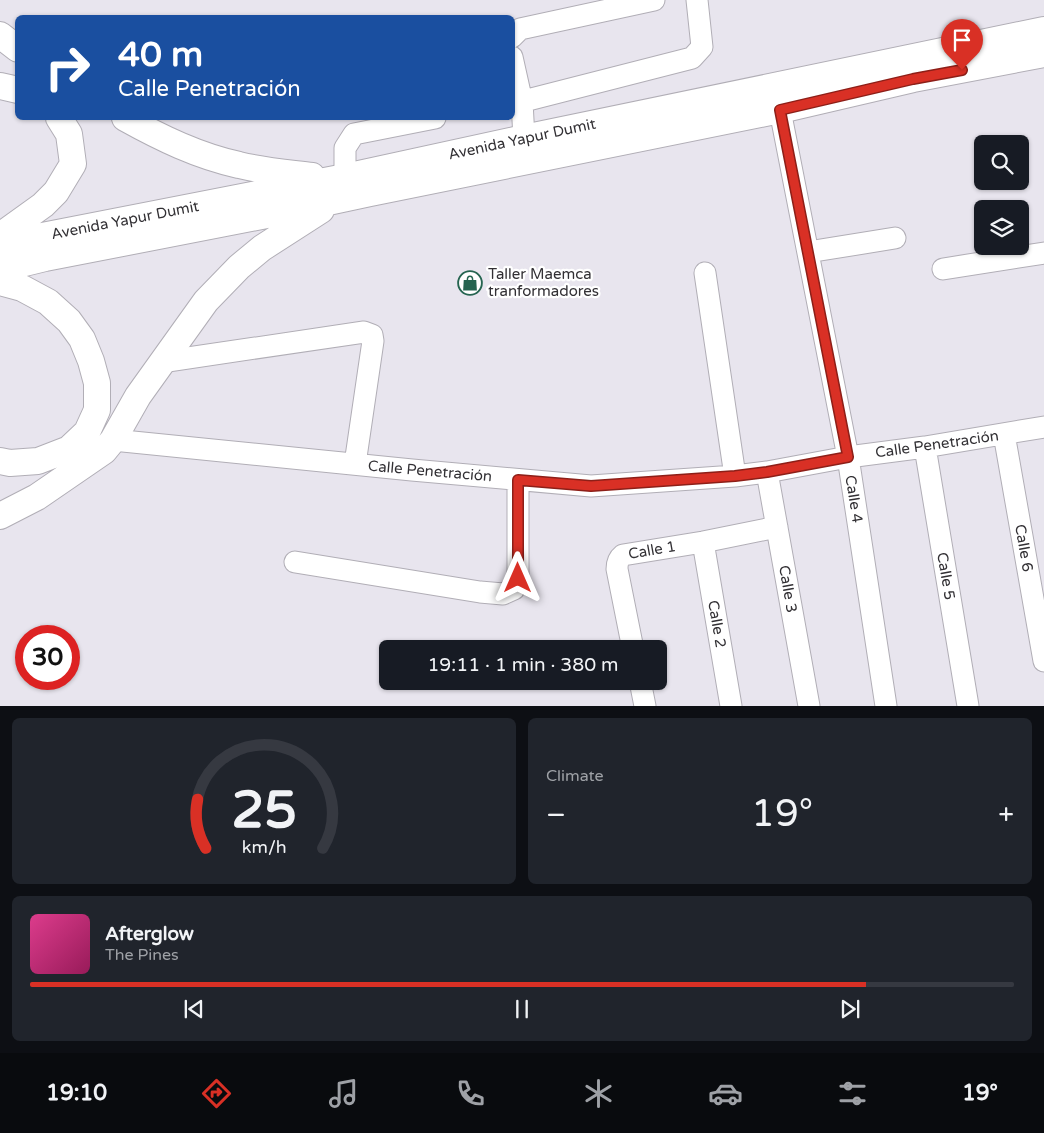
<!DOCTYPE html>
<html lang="en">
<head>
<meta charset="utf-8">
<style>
  body { margin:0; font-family:"Varela Round",sans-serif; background:#20242c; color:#f1f3f6; height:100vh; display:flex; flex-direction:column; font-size:19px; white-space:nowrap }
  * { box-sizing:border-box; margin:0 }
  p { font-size:16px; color:#9ea1a6 }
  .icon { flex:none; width:28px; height:28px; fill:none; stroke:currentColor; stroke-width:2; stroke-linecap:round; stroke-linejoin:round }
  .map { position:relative; height:706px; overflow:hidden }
  .details { display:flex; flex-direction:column; gap:12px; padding:12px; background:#0d0f14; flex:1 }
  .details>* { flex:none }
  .banner { position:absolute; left:15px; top:15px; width:500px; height:105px; border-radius:8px; box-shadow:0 1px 4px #0004; background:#1a4fa0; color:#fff; overflow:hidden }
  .controls { position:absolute; left:974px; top:135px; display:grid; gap:10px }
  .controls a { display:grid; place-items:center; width:55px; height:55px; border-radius:8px; background:#171b24; box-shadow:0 1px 4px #0004; font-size:25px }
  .speed { position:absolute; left:15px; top:625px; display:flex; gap:10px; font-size:25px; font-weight:700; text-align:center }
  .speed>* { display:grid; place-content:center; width:65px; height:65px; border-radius:50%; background:#171b24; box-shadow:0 1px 4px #0004; line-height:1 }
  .speed .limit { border:8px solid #d22; background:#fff; color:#111 }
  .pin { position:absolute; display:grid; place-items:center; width:42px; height:42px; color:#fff; margin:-51px -21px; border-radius:50% 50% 50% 0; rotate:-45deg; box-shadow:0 0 5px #0007 }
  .pin .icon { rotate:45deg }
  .me { position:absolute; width:55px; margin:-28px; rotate:0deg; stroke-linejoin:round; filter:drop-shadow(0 0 4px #0008) }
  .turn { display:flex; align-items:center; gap:18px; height:105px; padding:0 20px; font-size:22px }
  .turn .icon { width:65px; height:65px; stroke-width:2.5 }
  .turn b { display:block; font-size:35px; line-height:42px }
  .big { font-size:38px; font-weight:600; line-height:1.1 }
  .details .widget { flex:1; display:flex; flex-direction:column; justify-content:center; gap:8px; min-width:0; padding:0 18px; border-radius:8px; background:#20242c }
  .details .dial { align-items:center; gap:0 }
  .dial svg { height:130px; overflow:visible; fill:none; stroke:#363941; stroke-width:7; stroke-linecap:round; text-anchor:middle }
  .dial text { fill:#f1f3f6; stroke:none }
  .song { display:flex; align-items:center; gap:15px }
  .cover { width:60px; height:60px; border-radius:8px; background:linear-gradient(135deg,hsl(330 70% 55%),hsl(330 70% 35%)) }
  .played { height:5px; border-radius:2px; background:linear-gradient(90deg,#d93025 85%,#363941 85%) }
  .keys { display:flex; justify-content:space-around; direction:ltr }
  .heat { display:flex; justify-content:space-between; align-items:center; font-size:28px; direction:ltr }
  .details .tiles { flex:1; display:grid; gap:12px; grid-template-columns:1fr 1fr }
  .widget:last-child { grid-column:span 2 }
  .trip { position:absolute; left:379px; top:640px; width:288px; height:50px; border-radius:8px; background:#171b24; box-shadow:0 1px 4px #0004; font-weight:600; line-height:50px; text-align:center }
  .menu { display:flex; height:80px; justify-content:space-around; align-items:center; background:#090b0e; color:#9ea1a6 }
  .menu .icon { width:35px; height:35px }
  .menu .active { color:#d93025 }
  .menu b { font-size:22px; color:#f1f3f6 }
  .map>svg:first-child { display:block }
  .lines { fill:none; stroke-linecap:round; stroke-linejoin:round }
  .minor-casing { stroke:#b1aeb6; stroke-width:23 }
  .major-casing { stroke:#b1aeb6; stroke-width:28 }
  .minor { stroke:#fff; stroke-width:21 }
  .major { stroke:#fff; stroke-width:26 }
  .route-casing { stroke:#8d1f18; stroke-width:12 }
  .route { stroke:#d93025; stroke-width:9 }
  .labels { text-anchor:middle; stroke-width:4.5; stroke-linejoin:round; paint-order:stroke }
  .street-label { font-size:15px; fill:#323034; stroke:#fff }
  .poi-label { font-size:15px; fill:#323034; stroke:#fff; text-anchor:start }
</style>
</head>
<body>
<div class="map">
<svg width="1044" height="706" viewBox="0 0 1044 706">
  <rect width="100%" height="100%" fill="#e8e5ee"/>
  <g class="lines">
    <g class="minor-casing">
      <path id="minor" d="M 512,37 L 520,29 L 654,0
        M 512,57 L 522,102 L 524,138
        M 777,95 L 848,457 L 886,706
        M 512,104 L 692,58 L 702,47 L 697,0
        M 345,177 L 345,148 L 354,134 L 435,118
        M 808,252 L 895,238
        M 943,269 L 1044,253
        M 705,273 L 735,476
        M 161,362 L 364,332 L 372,335 L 373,341 L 355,464
        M 1004,434 L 1044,661
        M 113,440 L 412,470 L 591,486 L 735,476 L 767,472 L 848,457 L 925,447 L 1044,427
        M 925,447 L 968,706
        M 767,472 L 809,706
        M 703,542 L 731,706
        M 295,562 L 480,592 L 503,594 L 514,589 L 518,578 L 518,480
        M 633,649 L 617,569 C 617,563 618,559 623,555 L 703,542 L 777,527
        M 640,681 L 645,706"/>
    </g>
    <g class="major-casing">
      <path id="major" d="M 0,35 L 18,49
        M 0,86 L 18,90
        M 125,118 C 161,138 198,156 239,165 C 263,171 288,173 312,176
        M 0,236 L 43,205 L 56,192 L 73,164 L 69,134 L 59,118
        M 0,246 L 32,238 L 345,177 L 524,138 L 1044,30
        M 0,269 L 45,258 L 277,213 L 370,193 L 780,110 L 913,79 L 1044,54
        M 0,282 L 22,288 L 48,302 L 69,321 L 82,339 L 91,361 L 97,383 L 97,410 L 87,432 L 69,449 L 38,461 L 10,463 L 0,461
        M 0,516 L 37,497 L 104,451 L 113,440 L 138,396 L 206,301 L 239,267 L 262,248 L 321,210"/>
    </g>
    <use href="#minor" class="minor"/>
    <use href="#major" class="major"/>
  </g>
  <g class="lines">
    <g class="route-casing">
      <path id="route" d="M 518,578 L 518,480 L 591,486 L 735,476 L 767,472 L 848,457 L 780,110 L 913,79 L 962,70"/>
    </g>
    <use href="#route" class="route"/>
  </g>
  <defs>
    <g id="shop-ring" transform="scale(1.25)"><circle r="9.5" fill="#fff" stroke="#256450" stroke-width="1.5"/><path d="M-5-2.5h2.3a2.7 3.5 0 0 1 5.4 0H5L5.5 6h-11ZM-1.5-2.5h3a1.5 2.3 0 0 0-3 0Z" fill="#256450"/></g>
  </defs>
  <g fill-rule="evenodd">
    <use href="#shop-ring" x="470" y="283"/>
  </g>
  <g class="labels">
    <g class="street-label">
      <text transform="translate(522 139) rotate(-12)" y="5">Avenida Yapur Dumit</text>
      <text transform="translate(125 220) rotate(-11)" y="5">Avenida Yapur Dumit</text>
      <text transform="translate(937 444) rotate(-8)" y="5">Calle Penetración</text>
      <text transform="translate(430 471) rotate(5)" y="5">Calle Penetración</text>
      <text transform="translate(854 499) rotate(81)" y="5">Calle 4</text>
      <text transform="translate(1024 548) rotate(80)" y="5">Calle 6</text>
      <text transform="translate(652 550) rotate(-10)" y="5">Calle 1</text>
      <text transform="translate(946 576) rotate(80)" y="5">Calle 5</text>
      <text transform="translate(788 589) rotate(80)" y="5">Calle 3</text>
      <text transform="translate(717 624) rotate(80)" y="5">Calle 2</text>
    </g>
    <g class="poi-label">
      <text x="488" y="279">Taller Maemca<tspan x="488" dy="17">tranformadores</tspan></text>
    </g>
  </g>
</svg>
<div class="controls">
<a><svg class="icon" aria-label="search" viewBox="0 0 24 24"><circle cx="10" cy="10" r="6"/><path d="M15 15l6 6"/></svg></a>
<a><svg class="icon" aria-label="layers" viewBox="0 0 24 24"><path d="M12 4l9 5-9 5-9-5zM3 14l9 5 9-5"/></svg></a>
</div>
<div class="speed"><div class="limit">30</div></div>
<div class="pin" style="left:962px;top:70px;background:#d93025"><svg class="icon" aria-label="arrive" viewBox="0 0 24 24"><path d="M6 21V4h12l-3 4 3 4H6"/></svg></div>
<svg class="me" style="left:518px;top:578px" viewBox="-20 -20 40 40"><path d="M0-17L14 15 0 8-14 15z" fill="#d93025" stroke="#fff" stroke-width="4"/></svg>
<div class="trip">19:11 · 1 min · 380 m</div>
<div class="banner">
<div class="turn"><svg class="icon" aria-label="right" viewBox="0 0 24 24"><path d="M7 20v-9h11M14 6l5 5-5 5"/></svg><div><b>40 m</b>Calle Penetración</div></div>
</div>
</div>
<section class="details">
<div class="tiles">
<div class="widget dial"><svg viewBox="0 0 100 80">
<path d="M14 69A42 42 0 1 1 86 69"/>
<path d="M14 69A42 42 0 0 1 9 39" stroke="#d93025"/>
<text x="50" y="56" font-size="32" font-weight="700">25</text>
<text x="50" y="72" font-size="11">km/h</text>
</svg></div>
<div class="widget"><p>Climate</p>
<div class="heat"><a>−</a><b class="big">19°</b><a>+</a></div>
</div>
<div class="widget">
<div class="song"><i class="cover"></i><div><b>Afterglow</b><p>The Pines</p></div></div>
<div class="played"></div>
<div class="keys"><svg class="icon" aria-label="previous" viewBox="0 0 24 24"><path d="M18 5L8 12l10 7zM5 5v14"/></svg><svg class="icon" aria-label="pause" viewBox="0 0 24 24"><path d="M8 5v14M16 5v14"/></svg><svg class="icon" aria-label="next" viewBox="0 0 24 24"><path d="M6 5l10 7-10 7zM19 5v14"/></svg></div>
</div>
</div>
</section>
<nav class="menu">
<b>19:10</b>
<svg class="icon active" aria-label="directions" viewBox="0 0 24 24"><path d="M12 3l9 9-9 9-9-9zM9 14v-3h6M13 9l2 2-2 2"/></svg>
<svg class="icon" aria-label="music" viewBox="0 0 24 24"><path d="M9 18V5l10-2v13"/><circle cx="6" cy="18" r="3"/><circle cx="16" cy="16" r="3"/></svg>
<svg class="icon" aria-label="phone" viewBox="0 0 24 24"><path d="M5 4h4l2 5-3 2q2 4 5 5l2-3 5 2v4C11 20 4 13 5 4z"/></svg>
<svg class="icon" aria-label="climate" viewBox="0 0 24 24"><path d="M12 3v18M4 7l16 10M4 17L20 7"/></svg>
<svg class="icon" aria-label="car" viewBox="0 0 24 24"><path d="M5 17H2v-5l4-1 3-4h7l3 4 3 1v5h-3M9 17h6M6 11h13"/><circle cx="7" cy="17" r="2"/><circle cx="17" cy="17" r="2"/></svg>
<svg class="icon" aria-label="filters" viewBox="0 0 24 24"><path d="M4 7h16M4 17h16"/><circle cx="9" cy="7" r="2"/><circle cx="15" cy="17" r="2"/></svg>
<b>19°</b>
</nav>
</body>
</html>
